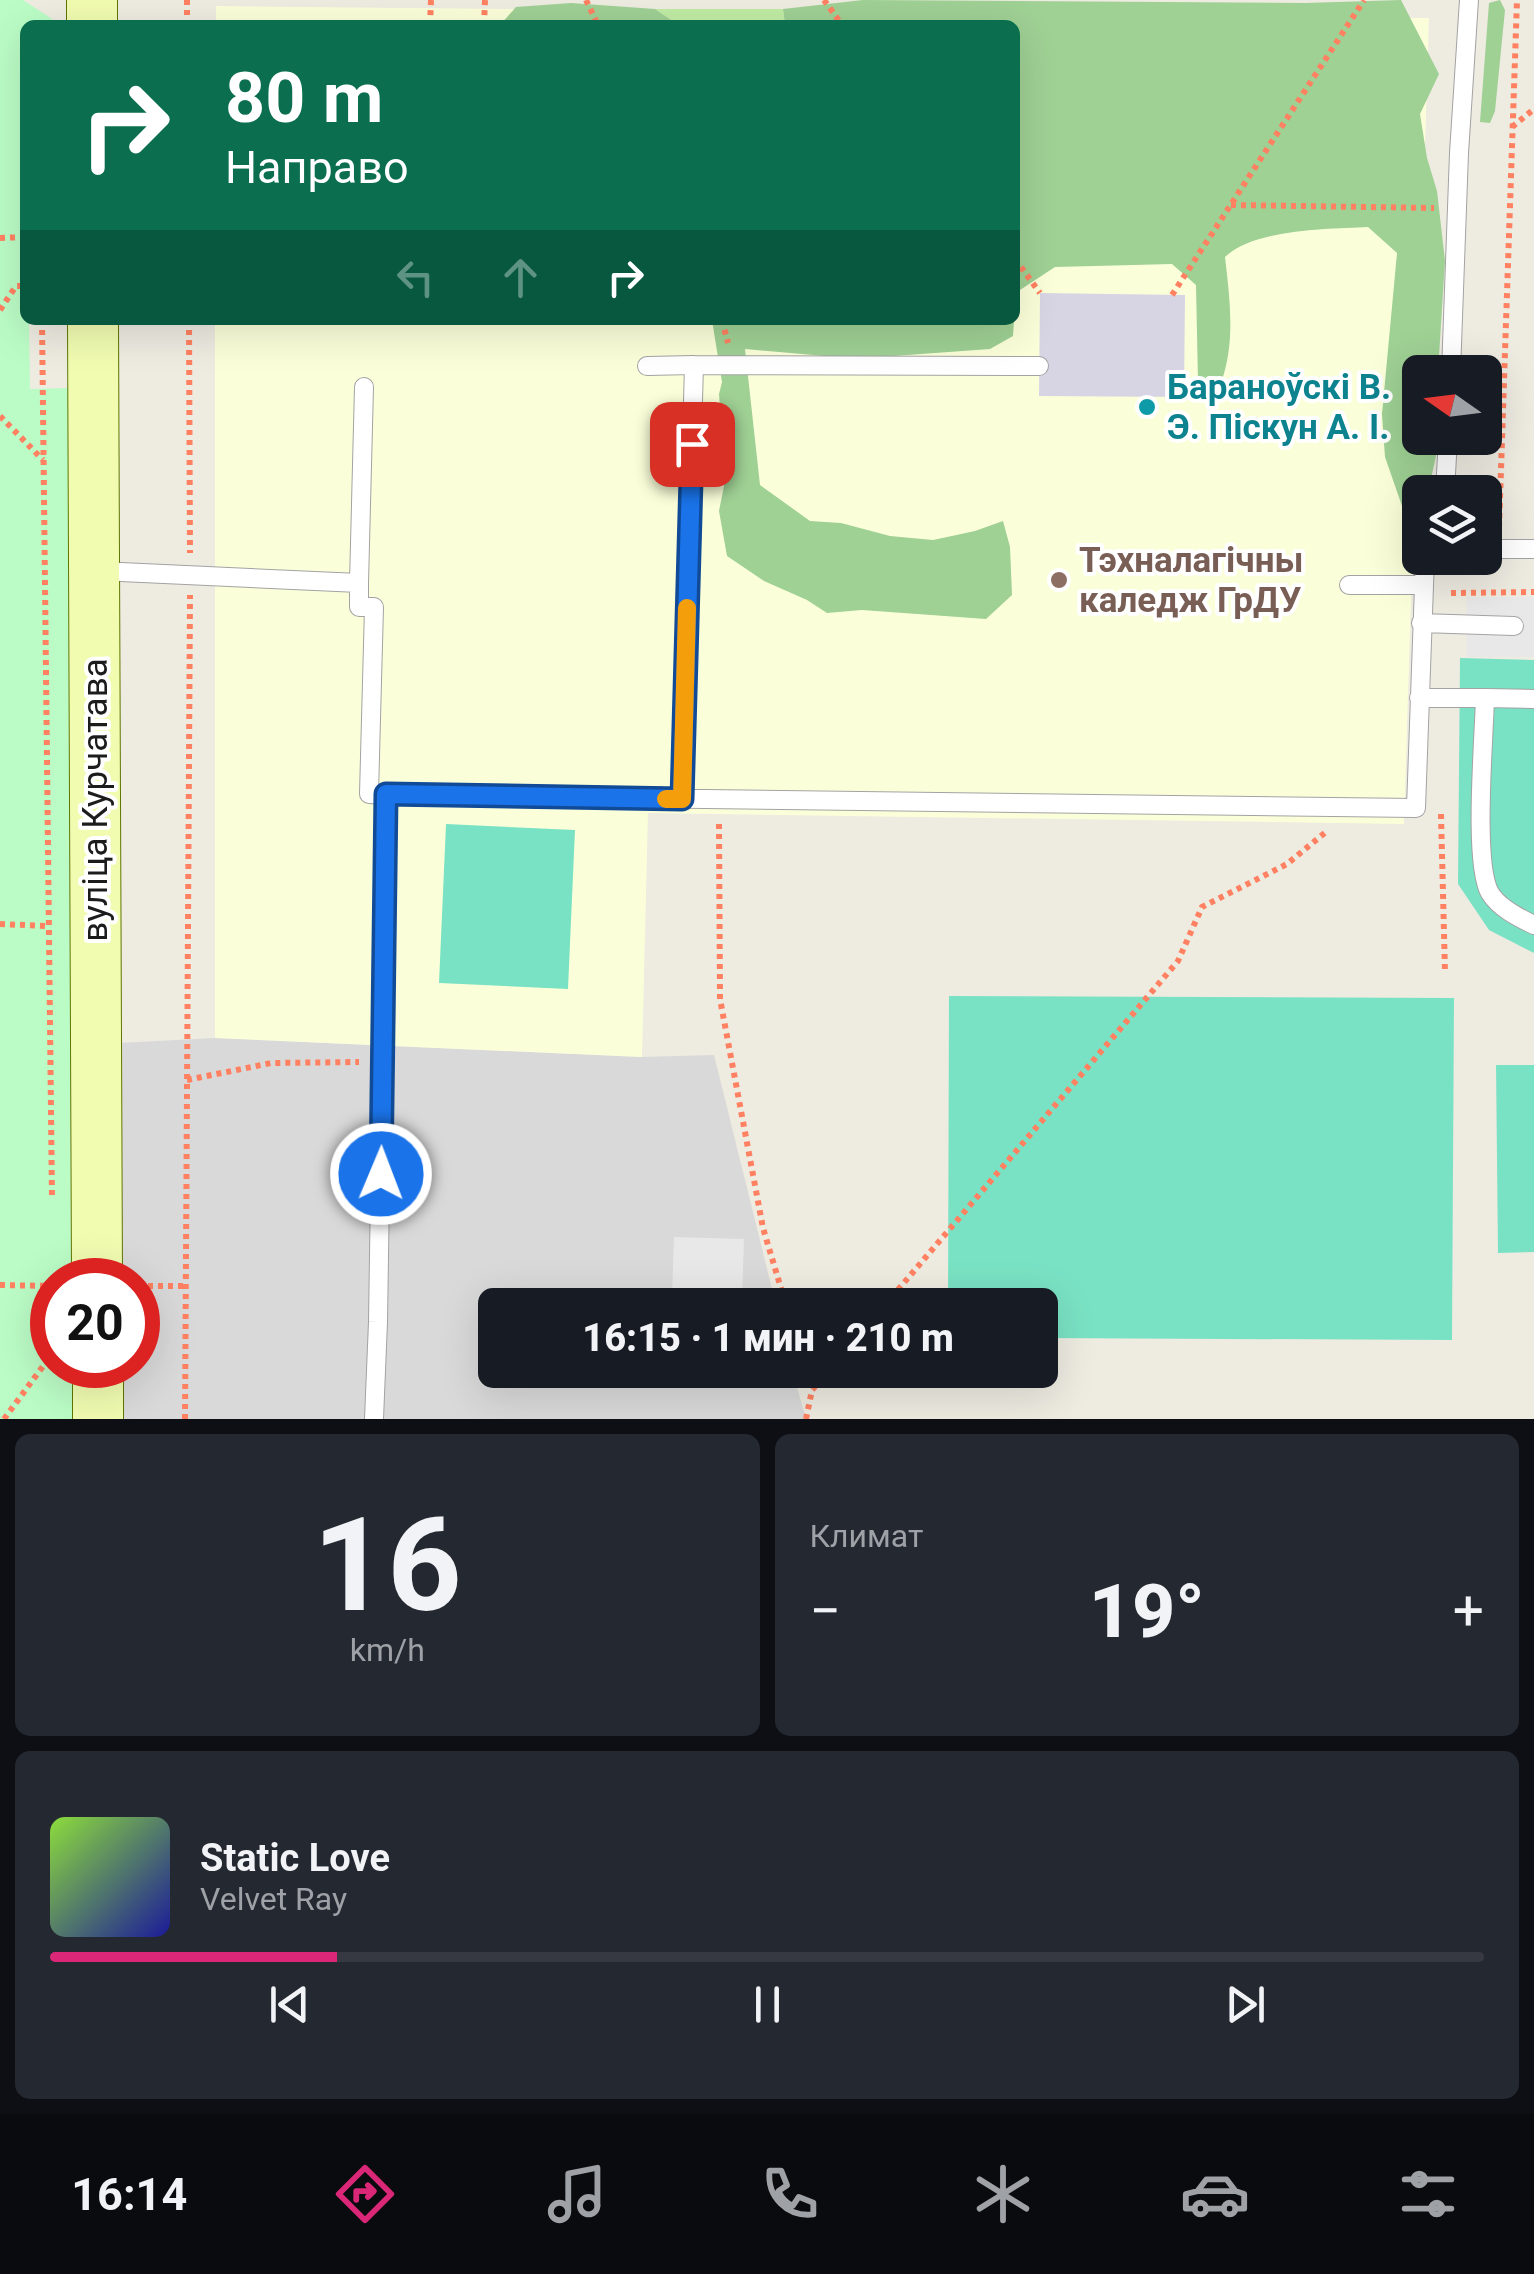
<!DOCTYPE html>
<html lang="ru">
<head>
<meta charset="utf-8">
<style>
  body { margin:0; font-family:Roboto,sans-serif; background:#242831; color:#f1f3f6; height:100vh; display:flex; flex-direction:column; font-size:38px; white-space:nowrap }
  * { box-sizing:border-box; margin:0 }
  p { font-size:32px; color:#9ea1a6 }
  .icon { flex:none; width:55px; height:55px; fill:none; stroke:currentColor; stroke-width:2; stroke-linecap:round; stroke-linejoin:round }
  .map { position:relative; height:1419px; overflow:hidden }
  .drawer { display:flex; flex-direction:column; gap:15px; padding:15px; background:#0d0f14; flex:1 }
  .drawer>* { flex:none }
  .top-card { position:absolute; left:20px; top:20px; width:1000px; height:305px; border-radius:15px; box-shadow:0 10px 40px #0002; background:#0b6e4f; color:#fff; overflow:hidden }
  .needle { width:65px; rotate:284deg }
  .tools { position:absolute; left:1402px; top:355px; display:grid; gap:20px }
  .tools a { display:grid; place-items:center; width:100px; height:100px; border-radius:15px; background:#171b24; box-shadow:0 10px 40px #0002; font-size:50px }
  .speed { position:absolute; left:30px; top:1258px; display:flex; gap:20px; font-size:50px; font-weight:700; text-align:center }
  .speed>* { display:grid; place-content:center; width:130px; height:130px; border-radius:50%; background:#171b24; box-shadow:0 10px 40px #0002; line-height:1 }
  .speed .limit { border:15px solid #d22; background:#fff; color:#111 }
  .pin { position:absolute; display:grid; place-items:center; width:85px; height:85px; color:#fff; margin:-42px; border-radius:20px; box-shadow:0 5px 15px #0006 }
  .me { position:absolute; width:110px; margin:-55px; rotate:1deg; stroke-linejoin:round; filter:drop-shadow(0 0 8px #0008) }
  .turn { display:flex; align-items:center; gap:35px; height:210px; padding:0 40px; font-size:45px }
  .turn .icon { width:130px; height:130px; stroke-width:2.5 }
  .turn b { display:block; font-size:70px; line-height:85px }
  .lanes { display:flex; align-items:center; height:95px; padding:0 40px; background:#0003; justify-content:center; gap:50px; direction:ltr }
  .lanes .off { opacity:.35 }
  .big { font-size:75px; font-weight:800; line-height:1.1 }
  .drawer .card { flex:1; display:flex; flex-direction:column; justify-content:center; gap:15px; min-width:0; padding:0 35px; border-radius:15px; background:#242831 }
  .drawer .dial { align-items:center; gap:0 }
  .dial b { font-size:130px; line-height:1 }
  .song { display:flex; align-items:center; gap:30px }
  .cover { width:120px; height:120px; border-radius:15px; background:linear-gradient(135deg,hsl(90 70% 55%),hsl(240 70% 35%)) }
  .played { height:10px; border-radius:5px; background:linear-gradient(90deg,#db2777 20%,#363941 20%) }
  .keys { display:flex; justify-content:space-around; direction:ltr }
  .heat { display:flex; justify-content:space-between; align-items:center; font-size:55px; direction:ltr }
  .drawer .tiles { flex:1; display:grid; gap:15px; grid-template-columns:1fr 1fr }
  .card:last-child { grid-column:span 2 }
  .trip { position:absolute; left:478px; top:1288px; width:580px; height:100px; border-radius:15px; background:#171b24; box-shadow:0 10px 40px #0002; font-weight:800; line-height:100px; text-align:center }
  .tab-bar { display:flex; height:160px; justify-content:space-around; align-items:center; background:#090b0e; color:#9ea1a6 }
  .tab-bar .icon { width:70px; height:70px }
  .tab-bar .current { color:#db2777 }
  .tab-bar b { font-size:45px; color:#f1f3f6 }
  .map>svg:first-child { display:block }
  .residential { fill:#dad9d9 }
  .education { fill:#fbffd9 }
  .grass { fill:#c0eca4 }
  .forest { fill:#9fd094 }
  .park { fill:#bbfcc6 }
  .pitch { fill:#7ae2c4 }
  .parking { fill:#e8e8e8 }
  .plaza { fill:#d7d5e4 }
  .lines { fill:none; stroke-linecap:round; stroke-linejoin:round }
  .lane-casing { stroke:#a3a3a3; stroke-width:20 }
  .secondary-casing { stroke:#5e7600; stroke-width:52 }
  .path { stroke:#ff8161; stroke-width:6; stroke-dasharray:5 5; stroke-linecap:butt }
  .lane { stroke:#fff; stroke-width:18 }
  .secondary { stroke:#f1fcb1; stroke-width:50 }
  .route-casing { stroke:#114b97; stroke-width:25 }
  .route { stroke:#1a73e8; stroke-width:18 }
  .slow { stroke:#f59e0b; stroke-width:18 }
  .culture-dot { fill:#0f9aa8; stroke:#fff; stroke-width:4 }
  .education-dot { fill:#8d6e63; stroke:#fff; stroke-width:4 }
  .labels { text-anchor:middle; stroke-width:8; stroke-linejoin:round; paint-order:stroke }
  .culture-label { font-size:35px; font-weight:bold; fill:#0d838f; stroke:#fff; text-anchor:start }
  .education-label { font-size:35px; font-weight:bold; fill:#785e54; stroke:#fff; text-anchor:start }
  .street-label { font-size:35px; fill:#1c1c1c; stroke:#fff }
</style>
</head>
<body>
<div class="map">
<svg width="1534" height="1419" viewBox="0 0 1534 1419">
  <rect width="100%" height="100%" fill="#eeebe1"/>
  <path class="residential" d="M 215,1038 L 642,1057 L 714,1055 L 776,1305 L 495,1305 L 495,1370 L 792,1370 L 806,1419 L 116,1419 L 116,1365 L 138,1365 L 138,1280 L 115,1280 L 119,1043 Z"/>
  <path class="education" d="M 216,6 L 1429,18 L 1404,824 L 648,813 L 642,1057 L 215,1038 L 215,320 L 1015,320 L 1015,25 L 216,25 Z"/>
  <path class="grass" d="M 655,9 L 783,9 L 785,25 L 679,25 Z"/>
  <path class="forest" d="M 863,0 L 1306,3 L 1401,0 L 1439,74 L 1420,114 L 1427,158 L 1437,191 L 1445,261 L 1438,372 L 1420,372 L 1420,438 L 1440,438 L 1428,492 L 1420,492 L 1420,504 L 1402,506 L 1385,457 L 1382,414 L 1397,253 L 1368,227 C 1328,229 1254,229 1225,257 C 1230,302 1236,343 1220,386 L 1208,390 L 1198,382 L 1196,285 L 1172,264 L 1055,267 L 1017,292 L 1015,312 L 1015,25 L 785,25 L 783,9 Z
    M 1500,0 L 1505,10 L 1495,111 L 1490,123 L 1480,122 L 1489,3 Z
    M 571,3 L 655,9 L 679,25 L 500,25 L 516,7 Z
    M 712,320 L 1014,320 L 1013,336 L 990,349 L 894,356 L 836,357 L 745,349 L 760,485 L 810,521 L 841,523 L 890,536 L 933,540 L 975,531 L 1003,521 L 1010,547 L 1012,595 L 986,619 L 862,610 L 827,613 L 807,600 L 764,581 L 727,556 L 719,511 L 725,481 L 719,394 L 722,382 Z"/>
  <path class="park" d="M 0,0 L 23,0 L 52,19 L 52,25 L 25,25 L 25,320 L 29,320 L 30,389 L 68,388 L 71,1280 L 52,1280 L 52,1365 L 72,1365 L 72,1419 L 0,1419 Z"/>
  <path class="pitch" d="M 1460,658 L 1534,660 L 1534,953 L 1489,930 L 1458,884 Z
    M 446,824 L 575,830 L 568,989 L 439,983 Z
    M 949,996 L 1454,998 L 1452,1340 L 1040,1338 L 1040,1305 L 948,1305 Z
    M 1496,1065 L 1534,1065 L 1534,1252 L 1498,1253 Z"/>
  <path class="parking" d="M 1467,597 L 1534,597 L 1534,657 L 1467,657 Z
    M 674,1237 L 744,1239 L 742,1297 L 672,1296 Z"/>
  <path class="plaza" d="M 1040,293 L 1185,295 L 1184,397 L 1039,396 Z"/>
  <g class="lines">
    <g class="lane-casing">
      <path id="lane" d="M 694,365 L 1039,366
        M 647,366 L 694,365 L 682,799
        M 1451,372 L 1459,153 L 1469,0
        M 1445,492 L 1448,438
        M 1485,549 L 1534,549
        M 99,571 L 359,583 L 364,387
        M 359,583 L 359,607 L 374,607 L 369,794 L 386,795
        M 1349,585 L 1422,585
        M 1421,623 L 1514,626
        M 1419,698 L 1485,698
        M 1534,699 L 1485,698 C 1484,739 1473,864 1490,893 C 1499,908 1519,918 1534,925
        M 374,1419 L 378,1322 L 386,795 L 1416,808 L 1425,558"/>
    </g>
    <g class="secondary-casing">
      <path id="secondary" d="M 92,0 L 92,25
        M 93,320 L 97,1280
        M 98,1365 L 98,1419"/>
    </g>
    <path class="path" d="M 187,0 L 187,25
      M 586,0 L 598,25
      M 824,0 L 842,25
      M 430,25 L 431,0
      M 484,25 L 485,0
      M 1512,127 L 1534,109
      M 1231,205 L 1434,208
      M 0,238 L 25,237
      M 1015,259 L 1040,293
      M 1172,295 L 1364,0
      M 0,310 L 16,286 L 25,286
      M 42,320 L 52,1199
      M 189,320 L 190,553
      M 722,320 L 728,343
      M 0,416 L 43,460
      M 1499,528 L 1517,0
      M 1451,593 L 1534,592
      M 1441,814 L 1445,973
      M 719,824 L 720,999 L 763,1228 L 786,1305
      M 0,924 L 47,926
      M 187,1080 L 271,1063 L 359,1062
      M 0,1285 L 52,1286
      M 138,1286 L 186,1286
      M 885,1305 L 1178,961 L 1202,907 L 1287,864 L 1327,831
      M 806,1370 L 812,1389
      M 4,1419 L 52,1354
      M 185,1419 L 190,595
      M 806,1419 L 812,1390 L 830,1370"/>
    <use href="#lane" class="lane"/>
    <use href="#secondary" class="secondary"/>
  </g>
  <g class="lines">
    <g class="route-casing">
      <path id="route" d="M 381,1174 L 386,794 L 682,799 L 692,444"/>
    </g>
    <use href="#route" class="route"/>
    <path class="slow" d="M 666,799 L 682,799 L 687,608"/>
  </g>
  <circle class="culture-dot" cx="1147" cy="407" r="10"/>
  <circle class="education-dot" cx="1059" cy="580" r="10"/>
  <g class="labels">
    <g class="culture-label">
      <text x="1167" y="399">Бараноўскі В.<tspan x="1167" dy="40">Э. Піскун А. І.</tspan></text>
    </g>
    <g class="education-label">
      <text x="1079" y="572">Тэхналагічны<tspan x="1079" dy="40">каледж ГрДУ</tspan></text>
    </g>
    <g class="street-label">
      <text transform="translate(95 800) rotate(-90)" y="12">вуліца Курчатава</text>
    </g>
  </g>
</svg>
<div class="tools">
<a><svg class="needle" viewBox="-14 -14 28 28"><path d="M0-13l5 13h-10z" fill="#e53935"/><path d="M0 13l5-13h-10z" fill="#9ea1a6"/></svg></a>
<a><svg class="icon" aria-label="layers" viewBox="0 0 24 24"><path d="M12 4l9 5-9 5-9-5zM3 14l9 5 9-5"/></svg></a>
</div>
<div class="speed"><div class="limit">20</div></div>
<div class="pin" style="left:692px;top:444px;background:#d93025"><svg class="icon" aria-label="arrive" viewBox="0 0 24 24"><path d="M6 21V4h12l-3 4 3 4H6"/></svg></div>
<svg class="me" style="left:381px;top:1174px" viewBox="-20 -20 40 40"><circle r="17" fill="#1a73e8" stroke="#fff" stroke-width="3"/><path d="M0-11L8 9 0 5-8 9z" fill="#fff"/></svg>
<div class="trip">16:15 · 1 мин · 210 m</div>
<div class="top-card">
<div class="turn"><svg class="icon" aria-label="right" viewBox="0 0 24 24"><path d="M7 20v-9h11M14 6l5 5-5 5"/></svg><div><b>80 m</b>Направо</div></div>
<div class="lanes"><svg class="icon off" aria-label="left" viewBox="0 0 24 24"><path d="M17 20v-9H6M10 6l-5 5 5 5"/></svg><svg class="icon off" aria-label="ahead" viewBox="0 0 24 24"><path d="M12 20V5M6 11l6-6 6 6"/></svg><svg class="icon" aria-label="right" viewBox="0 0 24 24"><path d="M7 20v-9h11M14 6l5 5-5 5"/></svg></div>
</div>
</div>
<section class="drawer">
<div class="tiles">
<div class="card dial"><b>16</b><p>km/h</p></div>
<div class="card"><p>Климат</p>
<div class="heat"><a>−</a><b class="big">19°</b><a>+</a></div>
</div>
<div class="card">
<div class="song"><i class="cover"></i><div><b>Static Love</b><p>Velvet Ray</p></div></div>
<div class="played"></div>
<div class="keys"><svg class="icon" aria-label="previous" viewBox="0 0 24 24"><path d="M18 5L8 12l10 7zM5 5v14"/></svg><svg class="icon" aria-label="pause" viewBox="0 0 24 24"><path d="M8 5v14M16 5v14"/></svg><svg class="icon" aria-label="next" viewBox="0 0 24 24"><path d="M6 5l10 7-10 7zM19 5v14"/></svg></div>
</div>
</div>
</section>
<nav class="tab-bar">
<b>16:14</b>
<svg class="icon current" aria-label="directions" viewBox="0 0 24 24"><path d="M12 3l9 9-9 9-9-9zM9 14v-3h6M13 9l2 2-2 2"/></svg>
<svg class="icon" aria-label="music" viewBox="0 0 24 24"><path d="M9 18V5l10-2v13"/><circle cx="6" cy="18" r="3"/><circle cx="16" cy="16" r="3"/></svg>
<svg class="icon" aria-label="phone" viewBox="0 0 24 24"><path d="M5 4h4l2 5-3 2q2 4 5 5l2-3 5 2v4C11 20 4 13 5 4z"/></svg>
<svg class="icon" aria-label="climate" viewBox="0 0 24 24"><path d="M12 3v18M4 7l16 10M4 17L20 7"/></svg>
<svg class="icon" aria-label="car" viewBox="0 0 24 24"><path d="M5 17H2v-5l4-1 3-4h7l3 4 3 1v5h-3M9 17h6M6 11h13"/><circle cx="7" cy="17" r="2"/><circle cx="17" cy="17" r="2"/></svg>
<svg class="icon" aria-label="filters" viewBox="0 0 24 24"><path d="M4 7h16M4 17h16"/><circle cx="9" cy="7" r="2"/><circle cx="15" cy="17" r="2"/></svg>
</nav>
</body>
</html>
